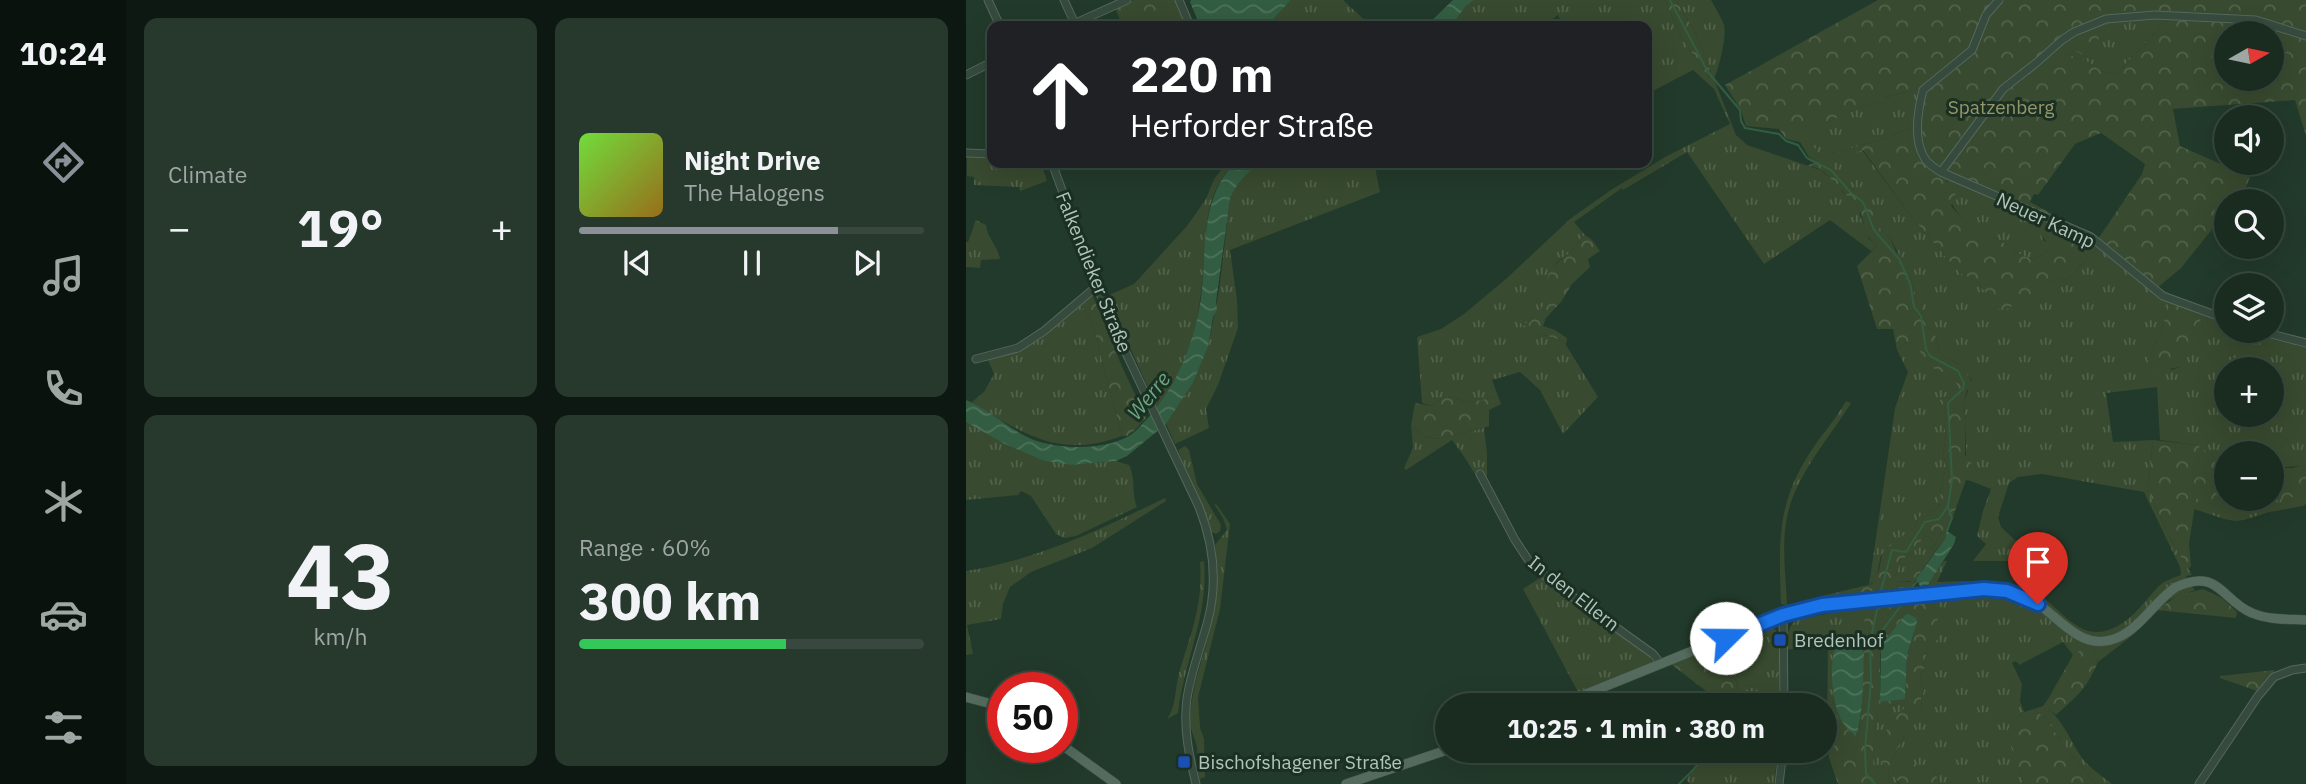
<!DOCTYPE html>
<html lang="en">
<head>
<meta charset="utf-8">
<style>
  body { margin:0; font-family:"IBM Plex Sans",sans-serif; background:#27382d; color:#f1f3f6; height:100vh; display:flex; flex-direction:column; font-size:26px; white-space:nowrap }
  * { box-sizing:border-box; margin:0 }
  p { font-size:23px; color:#9fa7a5 }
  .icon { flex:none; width:38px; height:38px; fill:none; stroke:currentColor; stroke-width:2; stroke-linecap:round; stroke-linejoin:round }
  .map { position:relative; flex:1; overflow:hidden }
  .details { display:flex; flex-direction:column; gap:18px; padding:18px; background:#0e1812; width:840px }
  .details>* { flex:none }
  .top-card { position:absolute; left:21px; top:21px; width:665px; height:147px; border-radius:14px; box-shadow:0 7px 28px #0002,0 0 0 2px #38483e; background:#202124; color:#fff; overflow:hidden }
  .needle { width:46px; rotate:81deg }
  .fabs { position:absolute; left:1248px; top:21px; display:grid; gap:14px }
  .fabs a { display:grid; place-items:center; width:70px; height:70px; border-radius:50%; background:#1a2c20; box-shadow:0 7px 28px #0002,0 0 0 2px #38483e; font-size:35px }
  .speed { position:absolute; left:21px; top:672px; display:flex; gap:14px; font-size:35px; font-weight:700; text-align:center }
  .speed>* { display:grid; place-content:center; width:91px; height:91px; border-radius:50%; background:#1a2c20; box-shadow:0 7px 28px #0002,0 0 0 2px #38483e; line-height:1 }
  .speed .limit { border:10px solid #d22; background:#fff; color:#111 }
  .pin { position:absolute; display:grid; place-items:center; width:60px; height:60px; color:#fff; margin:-72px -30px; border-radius:50% 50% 50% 0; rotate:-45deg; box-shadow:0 0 7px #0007 }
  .pin .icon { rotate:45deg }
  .me { position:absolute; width:77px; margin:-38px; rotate:68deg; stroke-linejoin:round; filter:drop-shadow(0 0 5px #0008) }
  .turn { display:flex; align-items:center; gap:24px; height:147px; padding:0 28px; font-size:32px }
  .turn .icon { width:91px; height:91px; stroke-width:2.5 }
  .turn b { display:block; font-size:49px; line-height:60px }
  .big { font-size:52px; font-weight:700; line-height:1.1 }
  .details .tile { flex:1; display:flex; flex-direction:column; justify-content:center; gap:10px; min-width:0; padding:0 24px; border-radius:14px; background:#27382d }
  .details .dial { align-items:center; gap:0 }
  .dial b { font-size:91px; line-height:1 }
  .song { display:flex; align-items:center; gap:21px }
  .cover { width:84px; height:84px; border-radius:10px; background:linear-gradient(135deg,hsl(100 70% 55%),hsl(40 70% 35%)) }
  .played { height:7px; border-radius:4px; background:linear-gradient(90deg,#8c9099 75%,#38483e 75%) }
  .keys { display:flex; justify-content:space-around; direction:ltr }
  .heat { display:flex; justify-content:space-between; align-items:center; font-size:38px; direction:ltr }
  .charge { height:10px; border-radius:5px; background:linear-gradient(90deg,#34c759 60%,#38483e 0) }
  .details .tiles { flex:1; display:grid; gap:18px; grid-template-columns:repeat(2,1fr) }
  .trip { position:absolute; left:469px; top:693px; width:402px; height:70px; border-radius:35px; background:#1a2c20; box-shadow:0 7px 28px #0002,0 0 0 2px #38483e; font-weight:700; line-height:70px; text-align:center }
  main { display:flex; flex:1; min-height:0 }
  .menu { display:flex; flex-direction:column; width:126px; justify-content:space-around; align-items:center; background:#0a120d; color:#9fa7a5 }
  .menu .icon { width:49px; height:49px }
  .menu .active { color:#8c9099 }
  .menu b { font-size:32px; color:#f1f3f6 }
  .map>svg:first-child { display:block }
  .grass { fill:url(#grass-tufts); fill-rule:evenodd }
  .forest { fill:url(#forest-crowns); fill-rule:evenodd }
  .water { fill:url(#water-waves) }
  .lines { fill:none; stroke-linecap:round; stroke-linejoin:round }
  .stream { stroke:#335d42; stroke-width:2 }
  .minor-casing { stroke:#54685c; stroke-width:9 }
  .major-casing { stroke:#42564a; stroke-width:10 }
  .minor { stroke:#364b3e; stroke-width:7 }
  .major { stroke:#546b5d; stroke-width:9 }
  .route-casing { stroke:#114b97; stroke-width:18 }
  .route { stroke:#1a73e8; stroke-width:12 }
  .transit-dot { fill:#1a4fb4; stroke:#1b2f23; stroke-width:2.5 }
  .labels { text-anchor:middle; stroke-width:6; stroke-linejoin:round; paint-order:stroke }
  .park-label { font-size:19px; fill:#959768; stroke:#1b2f23 }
  .street-label { font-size:19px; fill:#b1c6ba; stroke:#1b2f23 }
  .poi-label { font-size:19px; fill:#b1c6ba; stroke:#1b2f23; text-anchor:start }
  .water-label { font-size:21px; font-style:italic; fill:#6aa681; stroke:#1b2f23 }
</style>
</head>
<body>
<main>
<nav class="menu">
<b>10:24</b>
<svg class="icon active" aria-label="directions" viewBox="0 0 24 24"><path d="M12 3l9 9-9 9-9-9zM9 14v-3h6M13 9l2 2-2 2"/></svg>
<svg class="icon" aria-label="music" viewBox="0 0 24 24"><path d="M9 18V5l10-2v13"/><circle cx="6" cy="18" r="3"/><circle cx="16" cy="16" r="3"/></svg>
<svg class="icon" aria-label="phone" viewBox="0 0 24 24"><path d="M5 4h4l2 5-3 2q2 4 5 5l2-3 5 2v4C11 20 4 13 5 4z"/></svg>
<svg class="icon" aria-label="climate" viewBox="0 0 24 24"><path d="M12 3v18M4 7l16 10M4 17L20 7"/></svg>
<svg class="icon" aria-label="car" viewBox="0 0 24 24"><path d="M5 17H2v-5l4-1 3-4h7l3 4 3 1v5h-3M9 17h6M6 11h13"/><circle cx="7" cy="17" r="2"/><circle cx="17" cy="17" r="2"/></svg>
<svg class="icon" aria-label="filters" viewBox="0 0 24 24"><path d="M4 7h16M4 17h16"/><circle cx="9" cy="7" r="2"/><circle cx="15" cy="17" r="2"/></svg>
</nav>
<section class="details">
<div class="tiles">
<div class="tile"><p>Climate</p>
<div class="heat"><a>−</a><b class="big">19°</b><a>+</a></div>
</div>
<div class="tile">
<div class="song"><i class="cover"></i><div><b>Night Drive</b><p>The Halogens</p></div></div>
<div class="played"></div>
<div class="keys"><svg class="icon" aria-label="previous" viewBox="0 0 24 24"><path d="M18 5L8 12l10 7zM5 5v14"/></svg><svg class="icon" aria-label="pause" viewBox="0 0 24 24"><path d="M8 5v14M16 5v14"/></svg><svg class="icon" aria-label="next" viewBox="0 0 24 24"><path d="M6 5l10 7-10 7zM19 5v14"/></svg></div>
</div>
<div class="tile dial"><b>43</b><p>km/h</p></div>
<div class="tile"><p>Range · 60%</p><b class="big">300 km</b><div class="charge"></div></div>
</div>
</section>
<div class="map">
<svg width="1340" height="784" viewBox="0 0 1340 784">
  <defs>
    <pattern id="grass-tufts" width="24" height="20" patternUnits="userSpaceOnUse" patternTransform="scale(1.75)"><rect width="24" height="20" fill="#384a2f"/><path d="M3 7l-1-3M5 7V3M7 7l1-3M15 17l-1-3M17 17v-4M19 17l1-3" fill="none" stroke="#52634b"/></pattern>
    <pattern id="forest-crowns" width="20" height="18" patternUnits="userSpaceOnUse" patternTransform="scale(1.75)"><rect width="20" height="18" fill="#384a2f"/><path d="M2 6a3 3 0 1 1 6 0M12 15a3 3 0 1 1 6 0" fill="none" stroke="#52634b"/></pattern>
    <pattern id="water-waves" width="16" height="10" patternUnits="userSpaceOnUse" patternTransform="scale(1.75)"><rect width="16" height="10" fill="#335d42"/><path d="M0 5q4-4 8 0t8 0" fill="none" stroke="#4e735b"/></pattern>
  </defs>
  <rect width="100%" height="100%" fill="#223a2b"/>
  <path class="grass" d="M 325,0 L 377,0 L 405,26 L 301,26 Z
    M 508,0 L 699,0 L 715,37 L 743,78 L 745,72 L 728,30 L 710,0 L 745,0 C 749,8 755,16 758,25 C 761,36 753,68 748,79 L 770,135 L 781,145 L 854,170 L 873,185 L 876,192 L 887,199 L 894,208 L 894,215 L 903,239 L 911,246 L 905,251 L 864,220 L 798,264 L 721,152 L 657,190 L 656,188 L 608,222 L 619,235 C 612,239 610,246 605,251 C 600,257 591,260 588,266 C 582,278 585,289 582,298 C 578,307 569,319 562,325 L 550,318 L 570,333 L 592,339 L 600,345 L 632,397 L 597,434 L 574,390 L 554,372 L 526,380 L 532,396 C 523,398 512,402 503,401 C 485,400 483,390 466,406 L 456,403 L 451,337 L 475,329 L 498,314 L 541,278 L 604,219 L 645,190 L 701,156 L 764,124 L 748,89 L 727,70 L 681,94 L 681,26 L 597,26 L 592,15 L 577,26 L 485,26 L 500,6 Z
    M 1207,14 L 1151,73 C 1136,76 1132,67 1120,61 C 1114,59 1108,57 1103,55 L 1102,52 L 1112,51 L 1124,59 L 1130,30 L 1139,17 Z
    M 942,91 L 953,91 L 954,94 L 950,125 L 924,137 L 855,157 L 836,132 L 921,97 Z
    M 896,150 L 947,219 L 993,272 L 1011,282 L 1036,311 L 1091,279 L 1103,278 L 1135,244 L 1190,289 L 1193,288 L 1207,296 L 1260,316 L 1260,331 L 1306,331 L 1340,339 L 1340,464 L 1336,466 L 1306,468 L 1306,453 L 1260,453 L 1260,465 L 1231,445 L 1194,440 L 1191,387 L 1140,393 L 1147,442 L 1187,440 L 1182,490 L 1205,540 L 1226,575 L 1220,576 C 1220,584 1225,585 1229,590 L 1203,600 L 1167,635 L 1132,662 L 1126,649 L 1107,655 L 1097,642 L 1053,665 L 1050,661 L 1046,663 L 1056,684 L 1054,701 L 1058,712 L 1044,724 L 1053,773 L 1059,784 L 974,784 L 968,770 L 941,768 L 942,774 L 935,776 L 931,782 L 934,784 L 922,784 L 923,767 L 933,744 L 953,716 L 956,708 L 955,698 L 958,691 L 954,676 L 958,668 L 956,654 L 964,653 L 972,601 L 949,598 L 910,604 L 913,594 L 961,589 L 962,585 L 978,561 L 981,561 L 971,582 C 1003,581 1036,578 1066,591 C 1091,602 1109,639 1139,631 C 1163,625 1176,604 1192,587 C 1197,581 1207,578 1215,575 L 1214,567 L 1178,492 L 1076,474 L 1052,477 L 1043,483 L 1032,517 L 1035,527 L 1070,560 L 1067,561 L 1057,554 L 1055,561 L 1007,561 L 1020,544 L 1011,536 L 1017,511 L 1025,489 L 1005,481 L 1004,461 L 1000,458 L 1000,420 L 997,404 L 1006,380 L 998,373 L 993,364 L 977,356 L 973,352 L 969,334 L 960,325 L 957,319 L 944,277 L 935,258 L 924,238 L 910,224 L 905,212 L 888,189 L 885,188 L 859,159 ZM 1205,302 L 1213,367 L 1206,370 L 1182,360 L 1194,333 ZM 1260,369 L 1306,369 L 1306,415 L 1260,415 Z
    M 1,156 L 26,157 L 26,163 L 75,163 L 81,181 L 54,191 L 53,187 L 8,185 L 8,177 L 1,176 Z
    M 261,163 L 269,163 C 237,194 241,231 237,273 C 233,320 223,371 191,408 L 141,296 L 168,284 L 221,226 L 240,199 L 248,179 Z
    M 295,163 L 408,163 L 414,192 L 264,250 L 271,300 L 272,328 L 252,385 L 240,409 L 243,428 L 209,444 L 200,424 L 227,383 L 242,347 L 253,291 L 264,199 L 270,185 L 279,173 Z
    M 982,178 L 1069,217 L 1077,240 L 1085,245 L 1085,248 L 1068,260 L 1049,252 L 1047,247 C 1022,235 989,224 983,194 C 981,188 980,184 982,178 Z
    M 10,220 L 20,225 C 21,238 32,246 34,259 L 15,260 L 14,268 L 0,267 L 0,242 L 2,242 Z
    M 113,301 L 126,322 L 156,436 C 93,459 59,435 6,402 L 18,392 L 28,374 L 22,360 L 56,348 Z
    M 940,342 L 952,345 L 989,379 L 992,387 L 975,400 L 980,437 L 977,453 L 980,466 L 975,487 L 974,504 L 970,509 L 953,517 L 948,528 L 915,555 L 910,580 L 903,585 L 929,408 L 942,372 L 931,350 Z
    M 880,401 L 885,403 C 863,439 830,474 821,517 C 815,545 820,576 821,605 L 815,604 C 813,543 810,504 845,451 C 856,434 870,419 880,401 Z
    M 0,422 L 106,465 L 150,461 L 163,465 C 170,477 165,493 171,507 L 110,536 L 98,538 L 90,534 L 65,496 L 55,491 L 52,495 L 0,500 Z
    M 445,425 L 460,437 L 472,439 L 518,428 L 521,454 L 521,481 L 563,558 L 580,574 L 685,650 L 683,655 L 686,662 L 612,692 L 557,589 L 577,576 C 537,539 520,483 486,440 L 440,470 L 438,468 L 447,448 Z
    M 219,446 L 223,450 L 231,484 L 255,525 L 254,531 L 250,534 L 245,532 L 212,450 Z
    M 1340,494 L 1340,504 L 1337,506 L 1303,512 L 1278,520 L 1269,521 L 1258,519 L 1228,509 L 1230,498 L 1256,508 Z
    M 199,498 L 200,501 L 126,548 L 65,572 L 44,587 L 37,604 L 35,619 L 1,625 L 7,654 L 0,655 L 0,571 C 71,560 135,529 199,498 Z
    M 248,504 L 251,505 L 264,524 L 254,609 L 232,697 L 234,728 L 238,739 L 239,777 L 234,779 C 230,768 232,758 231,747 C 229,738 224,730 224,721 C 225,686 239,655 246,620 C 252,595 251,571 249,545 L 261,530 L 257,518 Z
    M 963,536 L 969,543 L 967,550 L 969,552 L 956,570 L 952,570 L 947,581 L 931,582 L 928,580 L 928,576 L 931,573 L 934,561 L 947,552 L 958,537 Z
    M 238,561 C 243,614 218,661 212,713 L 201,719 C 210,707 209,689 213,673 C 225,632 237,607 234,562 Z
    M 875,611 L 878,614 L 898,614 C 901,620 900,645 898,652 L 892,646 L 882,646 L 866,676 L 870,702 L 866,702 L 865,713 L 868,722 L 861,729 L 862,644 L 820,650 C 821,640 821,627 830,620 Z
    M 801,626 L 809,629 L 813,638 L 813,705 L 787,705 L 781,698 L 776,697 L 768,703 L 772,690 L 769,676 L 776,653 L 775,636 Z
    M 1082,699 L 1082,709 C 1098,721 1105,743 1117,759 C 1125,769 1136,776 1146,784 L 1130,784 L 1102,751 L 1079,718 L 1068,709 L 1077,706 Z
    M 935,703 L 940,707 C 916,732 915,739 919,772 L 916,774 L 909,774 L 905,758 L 912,717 L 911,708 Z
    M 743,751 L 812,751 L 808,784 L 724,784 L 720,780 Z"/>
  <path class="forest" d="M 168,0 L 209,0 L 221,26 L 157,26 L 149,8 Z
    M 699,0 L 710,0 L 728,30 L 745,72 L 743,78 L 715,37 Z
    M 912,0 L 1340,0 L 1340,136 L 1329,100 L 1207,109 L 1214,146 L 1284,177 L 1280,187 L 1269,201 L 1260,201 L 1260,212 L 1215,268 L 1190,289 L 1135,244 L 1103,278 L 1091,279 L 1036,312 L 1011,282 L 993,272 L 947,219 L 897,150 L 860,159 L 885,188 L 894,192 L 904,202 L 910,224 L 924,238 L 930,252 L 939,260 L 950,297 L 957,304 L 955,312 L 957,319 L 960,325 L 969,334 L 973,352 L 977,356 L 993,364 L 1007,383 L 1006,387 L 1001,390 L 997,405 L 1000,420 L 999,455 L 1006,464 L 1005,481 L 1000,480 L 979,539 L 969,552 L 967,550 L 969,543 L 963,536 L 958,537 L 947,552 L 934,561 L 931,573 L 928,576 L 931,582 L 944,582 L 952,569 L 956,570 L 948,583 L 949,591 L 856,600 L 856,596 L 906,584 L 913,570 L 916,555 L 919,548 L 948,528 L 953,517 L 970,509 L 974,504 L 975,487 L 980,466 L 977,453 L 980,437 L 974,400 L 992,387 C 987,372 971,371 958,364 L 952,345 L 940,342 L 931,350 L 927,329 L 911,329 L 891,266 L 911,246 C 894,231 900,222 892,206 C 888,198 881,197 876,191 C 866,180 856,166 840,166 L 851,162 L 843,157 L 834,142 L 820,139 L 813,129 L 780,126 L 775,110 L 759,85 ZM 1206,15 L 1151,73 C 1137,76 1132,67 1120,61 C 1114,59 1109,57 1103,55 L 1102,53 C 1114,48 1119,59 1130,60 L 1132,55 L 1127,47 C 1134,41 1134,38 1130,30 L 1141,25 L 1140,17 ZM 1260,33 L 1306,33 L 1306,79 L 1260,79 ZM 942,91 L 953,91 L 954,94 L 950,125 L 924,137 L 855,157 L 837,132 L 921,97 ZM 1135,133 L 1179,164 L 1176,174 L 1132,239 L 1064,202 L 1068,194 L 1072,195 L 1109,144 ZM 982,178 L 1069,217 L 1063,224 L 1066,232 L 1076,236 L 1085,248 L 1068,260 L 1049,252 L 1047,247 C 1023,236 1002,227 985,206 L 990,192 L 980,182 Z
    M 619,235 L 626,240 L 634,251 L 622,259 L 624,267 L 606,284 L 595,302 L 580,318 L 577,326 L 589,330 L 601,338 L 600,345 L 592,339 L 570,333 L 548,319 L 550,318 L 562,324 C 568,320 582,300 583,292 C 583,287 580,281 582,276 C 586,264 596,260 604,252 C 610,246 612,239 619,235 Z
    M 125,291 L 154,362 L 180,418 L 169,430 L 161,436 L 156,436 L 126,322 L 113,301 Z
    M 1205,301 L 1237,315 L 1213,367 L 1188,373 L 1182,360 L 1194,333 Z
    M 532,396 L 535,404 L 523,410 L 523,426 L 518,428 L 472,439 L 460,437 L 445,425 L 449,403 L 466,406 C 483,390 484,400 503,401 C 512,402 523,398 532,396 Z
    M 1187,440 L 1231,445 L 1260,465 L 1260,499 L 1306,499 L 1306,468 L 1327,468 L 1340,464 L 1340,494 L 1269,509 L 1256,508 L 1230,498 L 1223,544 L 1225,566 L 1222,569 L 1205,540 L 1182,490 Z
    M 1237,589 L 1256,598 L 1271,612 L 1270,618 L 1190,610 L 1213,595 Z
    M 949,598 L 972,601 L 971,640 L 966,645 L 964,653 L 957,654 L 958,668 L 954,676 L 958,691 L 955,698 L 956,708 L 954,716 L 933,744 L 923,767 L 922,784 L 872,784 L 863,758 L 861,729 L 868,722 L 864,703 L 870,702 L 873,715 L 893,727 L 896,704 L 898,652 L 900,646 L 898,614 L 878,614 L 875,611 ZM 939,615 L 951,622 L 941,655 L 939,698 L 914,702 L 914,655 L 917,643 ZM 935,703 L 939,707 L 923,724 L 915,745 L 914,761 L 919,768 L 916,774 L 910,774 C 902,752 913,731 912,708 Z
    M 775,636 L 776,653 L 769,676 L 772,691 L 767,701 L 768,703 L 775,697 L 781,698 L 787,705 L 758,705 L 705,664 Z
    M 1117,649 L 1126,649 L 1132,662 C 1120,690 1112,695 1090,715 L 1082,709 L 1082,699 L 1107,655 Z
    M 1308,670 L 1308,675 L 1294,692 L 1254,678 L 1254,676 Z
    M 1068,709 L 1079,718 L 1102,751 L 1130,784 L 1059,784 L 1053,773 L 1041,733 L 1044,724 L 1058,712 Z
    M 943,762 L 968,770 L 974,784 L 934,784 L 928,775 L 930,773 L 935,776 L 941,774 L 941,764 Z"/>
  <path class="water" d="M 225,0 L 325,0 L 301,26 L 234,26 L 224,2 Z
    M 487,0 L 508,0 L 500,6 L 485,26 L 460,26 Z
    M 269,163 L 295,163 C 280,173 271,182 264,199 L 250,302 L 251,310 L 247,317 L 242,347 L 227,383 L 200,424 L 161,456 L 150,461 L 106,465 L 79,461 L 39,444 L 0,422 L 0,400 C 26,410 47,434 74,442 C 100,449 138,450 163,436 C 170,432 176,424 182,418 C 212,384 228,343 235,298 C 241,252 233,199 269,163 Z
    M 981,531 L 990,537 L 988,544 L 962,585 L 954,586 L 950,579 L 979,539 Z
    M 942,614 L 950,618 L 951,622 L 941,655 L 939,699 L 914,702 L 915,649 L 917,643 L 939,615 Z
    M 882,646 L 892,646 L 898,652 C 897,679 898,707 891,733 L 888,734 C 866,722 863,673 868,651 L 872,648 Z"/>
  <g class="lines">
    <path class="stream" d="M 704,0 L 742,72 L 774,110 L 775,121 L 779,128 L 813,134 L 820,141 L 832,145 L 841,158 L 865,170 L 884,192 L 897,202 L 908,230 L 933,259 L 944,283 L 948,307 L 955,316 L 960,349 L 964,356 L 992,371 L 998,383 L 997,389 L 982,403 L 986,480 L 982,506 L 973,519 L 959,522 L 940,552 L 926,550 L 914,594
      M 981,531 L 986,518 L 982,507
      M 944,590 L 952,580
      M 906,637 L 913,635 L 939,600
      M 713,784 L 727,770 L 742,751
      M 909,784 L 900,774 L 899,749 L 905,681 L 904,643 L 912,605"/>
    <g class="minor-casing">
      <path id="minor" d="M 22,0 L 34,26
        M 98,0 L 109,24
        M 213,0 L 224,26
        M 1033,0 L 1020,15 L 1006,50 L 957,90 C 952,110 947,139 958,157 C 961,164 969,168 975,172 L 1125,237 L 1197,296 L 1260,319
        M 103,26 L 161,0
        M 0,75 L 26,62
        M 0,153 L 26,154
        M 86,163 L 142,315 L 233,507 C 248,545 252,585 241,624 C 234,649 225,673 221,698 C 217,728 223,755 230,784
        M 975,172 L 1037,89 L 1070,63 L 1096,40 L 1108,32 L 1140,19 L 1189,15 L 1290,20 L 1340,36
        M 1294,331 L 1340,343
        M 10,359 L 52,348 L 78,331 L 130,287
        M 514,474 L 549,540 L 563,561 L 585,581 L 687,654 L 695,664
        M 817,615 L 818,705
        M 813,784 L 817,751
        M 1233,784 L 1292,696 L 1308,677 L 1326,670 L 1340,668"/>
    </g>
    <g class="major-casing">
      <path id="major" d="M 0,697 L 37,707
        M 593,705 L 803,620 C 871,596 946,595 1018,589 C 1036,589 1053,593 1069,602 C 1096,619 1116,654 1153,637 C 1176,626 1189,601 1210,587 C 1253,567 1256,601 1286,613 C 1302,620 1323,619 1340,620
        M 96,745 L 150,784
        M 380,784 L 481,750"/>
    </g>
    <use href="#minor" class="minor"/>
    <use href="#major" class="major"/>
  </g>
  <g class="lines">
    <g class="route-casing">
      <path id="route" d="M 760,638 L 817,615 L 856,605 L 1018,589 L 1041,591 L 1072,604"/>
    </g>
    <use href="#route" class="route"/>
  </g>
  <g class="transit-dot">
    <rect x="807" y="633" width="14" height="14" rx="3.5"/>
    <rect x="211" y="755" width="14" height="14" rx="3.5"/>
  </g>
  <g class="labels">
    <g class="park-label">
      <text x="1035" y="114">Spatzenberg</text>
    </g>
    <g class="street-label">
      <text transform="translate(1080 220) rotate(25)" y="7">Neuer Kamp</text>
      <text transform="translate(128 272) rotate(68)" y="7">Falkendieker Straße</text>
      <text transform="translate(608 593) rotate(38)" y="7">In den Ellern</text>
    </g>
    <g class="poi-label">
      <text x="828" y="647">Bredenhof</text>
      <text x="232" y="769">Bischofshagener Straße</text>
    </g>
    <g class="water-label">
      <text transform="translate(183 396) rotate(-51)" y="7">Werre</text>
    </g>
  </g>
</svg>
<div class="fabs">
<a><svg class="needle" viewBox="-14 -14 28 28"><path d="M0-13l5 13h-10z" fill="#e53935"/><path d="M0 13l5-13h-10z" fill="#9fa7a5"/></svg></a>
<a><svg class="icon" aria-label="sound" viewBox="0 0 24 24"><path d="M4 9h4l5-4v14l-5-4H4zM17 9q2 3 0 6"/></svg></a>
<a><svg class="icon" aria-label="search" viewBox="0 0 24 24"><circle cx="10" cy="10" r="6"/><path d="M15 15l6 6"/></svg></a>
<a><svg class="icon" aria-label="layers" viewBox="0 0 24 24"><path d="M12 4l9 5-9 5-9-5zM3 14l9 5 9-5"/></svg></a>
<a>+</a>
<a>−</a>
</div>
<div class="speed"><div class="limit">50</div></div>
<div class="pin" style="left:1072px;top:604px;background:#d93025"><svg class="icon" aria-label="arrive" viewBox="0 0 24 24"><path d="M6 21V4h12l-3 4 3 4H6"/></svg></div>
<svg class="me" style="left:760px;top:638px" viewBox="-20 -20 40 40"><circle r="19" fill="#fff"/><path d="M0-13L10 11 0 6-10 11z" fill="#1a73e8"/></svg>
<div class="trip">10:25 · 1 min · 380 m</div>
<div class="top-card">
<div class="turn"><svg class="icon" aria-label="ahead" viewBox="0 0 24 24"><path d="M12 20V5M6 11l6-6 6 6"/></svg><div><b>220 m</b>Herforder Straße</div></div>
</div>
</div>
</main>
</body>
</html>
